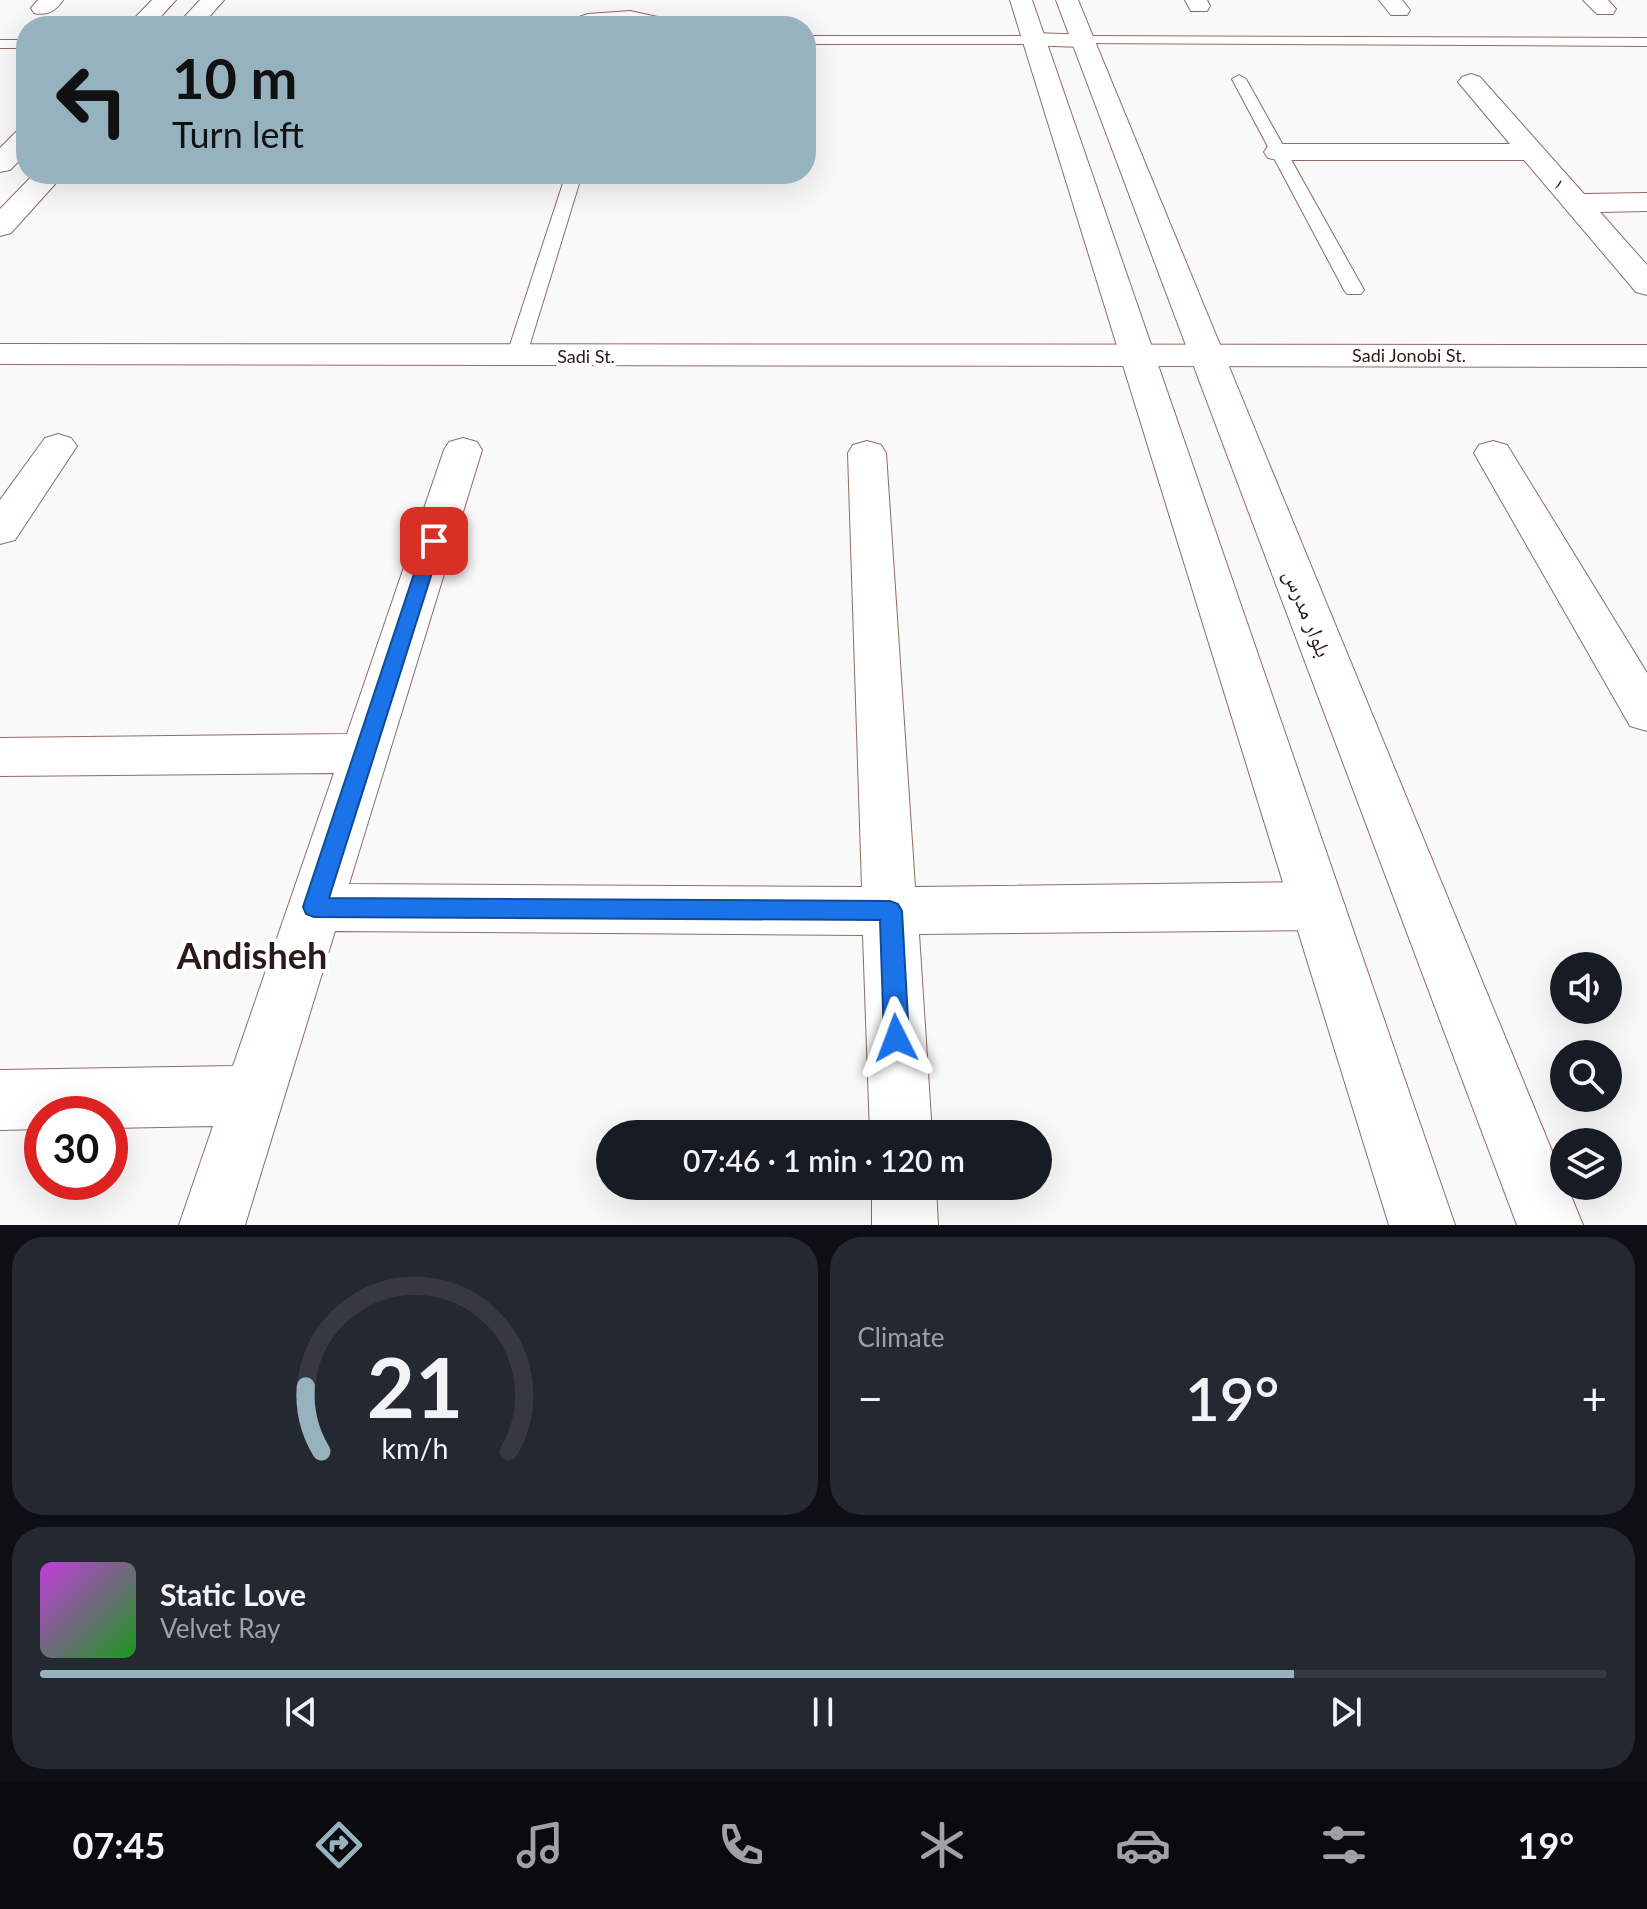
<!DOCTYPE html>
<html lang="en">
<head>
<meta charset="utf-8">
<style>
  body { margin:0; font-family:Lato,"Noto Naskh Arabic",sans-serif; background:#242831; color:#f1f3f6; height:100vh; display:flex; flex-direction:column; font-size:30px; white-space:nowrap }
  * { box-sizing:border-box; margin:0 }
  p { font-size:26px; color:#9ea1a6 }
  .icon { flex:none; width:44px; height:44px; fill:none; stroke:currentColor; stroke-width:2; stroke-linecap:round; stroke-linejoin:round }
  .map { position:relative; height:1225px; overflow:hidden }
  .details { display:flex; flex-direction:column; gap:12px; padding:12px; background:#0d0f14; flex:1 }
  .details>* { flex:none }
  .banner { position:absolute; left:16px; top:16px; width:800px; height:168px; border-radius:32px; box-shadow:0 8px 32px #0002; background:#96b2bf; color:#111; overflow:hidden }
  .tools { position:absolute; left:1550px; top:952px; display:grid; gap:16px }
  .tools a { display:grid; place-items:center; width:72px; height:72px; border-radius:50%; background:#171b24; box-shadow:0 8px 32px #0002; font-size:40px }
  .speed { position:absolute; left:24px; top:1096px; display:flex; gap:16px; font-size:40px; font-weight:700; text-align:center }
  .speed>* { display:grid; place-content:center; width:104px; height:104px; border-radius:50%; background:#171b24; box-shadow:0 8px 32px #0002; line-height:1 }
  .speed .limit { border:12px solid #d22; background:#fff; color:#111 }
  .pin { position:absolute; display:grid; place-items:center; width:68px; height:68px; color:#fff; margin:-34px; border-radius:16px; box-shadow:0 4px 12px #0006 }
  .me { position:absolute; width:88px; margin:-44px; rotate:357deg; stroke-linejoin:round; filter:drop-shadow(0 0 6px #0008) }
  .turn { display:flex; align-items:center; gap:28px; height:168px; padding:0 24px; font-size:36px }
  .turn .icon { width:104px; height:104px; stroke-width:2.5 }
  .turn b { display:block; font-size:56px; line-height:68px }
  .big { font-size:60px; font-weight:600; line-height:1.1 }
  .details .tile { flex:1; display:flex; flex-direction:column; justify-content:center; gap:12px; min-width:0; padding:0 28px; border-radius:32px; background:#242831 }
  .details .dial { align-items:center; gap:0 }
  .dial svg { height:208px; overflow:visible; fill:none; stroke:#363941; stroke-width:7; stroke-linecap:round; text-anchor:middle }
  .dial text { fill:#f1f3f6; stroke:none }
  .song { display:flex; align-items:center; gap:24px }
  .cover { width:96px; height:96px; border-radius:12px; background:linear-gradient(135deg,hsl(290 70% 55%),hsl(120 70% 35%)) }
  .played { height:8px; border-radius:4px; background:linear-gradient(90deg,#96b2bf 80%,#363941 80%) }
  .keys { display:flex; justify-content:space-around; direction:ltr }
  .heat { display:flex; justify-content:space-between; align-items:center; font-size:44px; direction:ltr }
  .details .tiles { flex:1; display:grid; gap:12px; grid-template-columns:1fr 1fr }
  .tile:last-child { grid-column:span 2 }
  .trip { position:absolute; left:596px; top:1120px; width:456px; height:80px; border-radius:40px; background:#171b24; box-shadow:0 8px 32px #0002; font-weight:600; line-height:80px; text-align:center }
  .dock { display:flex; height:128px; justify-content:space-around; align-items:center; background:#090b0e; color:#9ea1a6 }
  .dock .icon { width:56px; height:56px }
  .dock .active { color:#96b2bf }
  .dock b { font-size:36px; color:#f1f3f6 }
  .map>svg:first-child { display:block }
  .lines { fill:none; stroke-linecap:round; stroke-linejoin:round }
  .lane-casing { stroke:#916b64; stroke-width:2 }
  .street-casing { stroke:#916b64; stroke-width:2 }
  .secondary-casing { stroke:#916b64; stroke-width:2 }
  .lane { fill:#fff; fill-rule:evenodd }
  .street { fill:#fff; fill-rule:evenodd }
  .secondary { fill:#fff; fill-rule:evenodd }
  .route { fill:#1a73e8; stroke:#114b97; stroke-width:2 }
  .labels { text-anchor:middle; stroke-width:8; stroke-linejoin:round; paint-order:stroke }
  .far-street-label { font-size:18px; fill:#2a1b19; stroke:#fff }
  .street-label { font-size:22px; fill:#2a1b19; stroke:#fff }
  .near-district-label { font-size:36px; font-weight:bold; fill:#2a1b19; stroke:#fff }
</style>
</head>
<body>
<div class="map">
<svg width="1647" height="1225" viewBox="0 0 1647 1225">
  <rect width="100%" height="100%" fill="#f9f9f9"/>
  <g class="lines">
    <g class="lane-casing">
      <path id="lane" d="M 630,11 L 662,18 L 678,26 L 616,19 L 553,26 L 588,14 Z
        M 806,36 L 1034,36 L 1041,40 L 1034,44 L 806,44 Z
        M 1082,36 L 1647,38 L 1647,46 L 1077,43 L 1075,40 Z
        M 0,40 L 26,40 L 26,48 L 0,48 Z
        M 1239,75 L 1246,79 L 1364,290 L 1361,294 L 1347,294 L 1344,290 L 1232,79 Z
        M 566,174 L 582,174 L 526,357 L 523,361 L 509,361 L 506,357 Z"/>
    </g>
    <g class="street-casing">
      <path id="street" d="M 38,0 L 63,0 C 56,11 47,16 34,13 L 31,8 Z
        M 1185,0 L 1207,0 L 1210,6 L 1207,11 L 1191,11 Z
        M 1379,0 L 1402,0 L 1410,10 L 1407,15 L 1391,15 Z
        M 1583,0 L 1608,0 L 1616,9 L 1613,14 L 1597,14 Z
        M 1034,33 L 1090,35 L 1094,40 L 1090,45 L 1082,47 L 1026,45 L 1022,40 L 1026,35 Z
        M 1471,74 L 1480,77 L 1584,194 L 1647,193 L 1647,211 L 1600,212 L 1647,265 L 1647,295 L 1636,292 L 1524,160 L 1278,160 L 1268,158 L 1264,152 L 1268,146 L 1278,144 L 1510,144 L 1458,82 L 1462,77 Z
        M 0,344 L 1647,345 L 1647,367 L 0,364 Z
        M 58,434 L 71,438 L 77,446 L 15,540 L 0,544 L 0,500 L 45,438 Z
        M 463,438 L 477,442 L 482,450 L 349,884 L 862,887 L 848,453 L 853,445 L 867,441 L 881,445 L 886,453 L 915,887 L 1318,882 L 1337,889 L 1345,906 L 1337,923 L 1318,930 L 919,934 L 932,1134 L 870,1134 L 863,935 L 335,931 L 245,1225 L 179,1225 L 213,1126 L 110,1128 L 110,1114 L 42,1114 L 42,1129 L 0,1130 L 0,1070 L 233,1066 L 334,773 L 0,776 L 0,738 L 347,734 L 444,450 L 449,442 Z
        M 1493,441 L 1507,445 L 1512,453 L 1647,673 L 1647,731 L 1630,726 L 1474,453 L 1479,445 Z
        M 872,1186 L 936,1186 L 938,1225 L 872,1225 Z"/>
    </g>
    <g class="secondary-casing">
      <path id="secondary" d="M 152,0 L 176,0 L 152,26 L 127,26 Z
        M 200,0 L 224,0 L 201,26 L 176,26 Z
        M 1010,0 L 1032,0 L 1455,1225 L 1389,1225 Z
        M 1056,0 L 1078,0 L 1564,1180 L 1564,1186 L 1567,1186 L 1583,1225 L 1517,1225 Z
        M 26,130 L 26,154 L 10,170 L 0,172 L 0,148 L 16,132 Z
        M 34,174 L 64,174 L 11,233 L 0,236 L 0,209 Z"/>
    </g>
    <use href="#lane" class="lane"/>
    <use href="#street" class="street"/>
    <use href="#secondary" class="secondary"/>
  </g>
  <path class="route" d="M 434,535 L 442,541 L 329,898 L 890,901 L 898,904 L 902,911 L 909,1038 L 905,1046 L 896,1050 L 888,1046 L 884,1038 L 880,920 L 314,917 L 306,914 L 303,907 L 425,541 Z"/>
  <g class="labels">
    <g class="far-street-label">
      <text transform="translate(1559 184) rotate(49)" y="6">۱</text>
      <text x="1409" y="362">Sadi Jonobi St.</text>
      <text x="586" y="363">Sadi St.</text>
    </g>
    <g class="street-label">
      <text transform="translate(1308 613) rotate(68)" y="8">بلوار مدرس</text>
    </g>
    <g class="near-district-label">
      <text x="252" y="969">Andisheh</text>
    </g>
  </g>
</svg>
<div class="tools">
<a><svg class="icon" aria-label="sound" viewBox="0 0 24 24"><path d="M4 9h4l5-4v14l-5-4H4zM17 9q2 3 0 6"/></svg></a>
<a><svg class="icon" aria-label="search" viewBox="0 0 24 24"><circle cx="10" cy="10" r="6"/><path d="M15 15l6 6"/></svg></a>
<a><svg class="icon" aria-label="layers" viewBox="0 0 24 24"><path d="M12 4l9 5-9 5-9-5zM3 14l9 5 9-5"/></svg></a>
</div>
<div class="speed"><div class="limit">30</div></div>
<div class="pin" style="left:434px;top:541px;background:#d93025"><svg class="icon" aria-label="arrive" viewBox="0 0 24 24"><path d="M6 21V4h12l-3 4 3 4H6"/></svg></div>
<svg class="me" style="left:896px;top:1038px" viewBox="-20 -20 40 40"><path d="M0-17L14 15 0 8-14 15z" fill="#1a73e8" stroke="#fff" stroke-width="4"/></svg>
<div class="trip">07:46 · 1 min · 120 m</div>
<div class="banner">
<div class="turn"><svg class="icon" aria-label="left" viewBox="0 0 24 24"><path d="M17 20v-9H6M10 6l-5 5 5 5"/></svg><div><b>10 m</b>Turn left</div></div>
</div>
</div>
<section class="details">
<div class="tiles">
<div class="tile dial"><svg viewBox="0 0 100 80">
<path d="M14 69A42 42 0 1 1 86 69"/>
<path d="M14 69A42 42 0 0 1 8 44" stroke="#96b2bf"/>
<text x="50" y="56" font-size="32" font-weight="700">21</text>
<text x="50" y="72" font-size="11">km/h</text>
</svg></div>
<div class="tile"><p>Climate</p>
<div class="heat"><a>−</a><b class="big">19°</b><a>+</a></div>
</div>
<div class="tile">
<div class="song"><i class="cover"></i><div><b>Static Love</b><p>Velvet Ray</p></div></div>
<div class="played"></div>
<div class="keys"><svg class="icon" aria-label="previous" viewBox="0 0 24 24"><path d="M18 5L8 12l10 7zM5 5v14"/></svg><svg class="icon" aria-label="pause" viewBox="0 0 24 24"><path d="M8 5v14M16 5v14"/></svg><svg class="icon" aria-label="next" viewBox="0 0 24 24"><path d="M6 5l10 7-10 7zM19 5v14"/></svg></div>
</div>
</div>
</section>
<nav class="dock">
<b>07:45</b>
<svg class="icon active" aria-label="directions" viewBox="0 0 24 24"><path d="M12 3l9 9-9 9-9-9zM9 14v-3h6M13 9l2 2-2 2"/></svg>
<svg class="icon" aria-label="music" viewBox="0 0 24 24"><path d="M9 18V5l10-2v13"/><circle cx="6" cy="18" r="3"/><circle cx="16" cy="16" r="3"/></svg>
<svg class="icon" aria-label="phone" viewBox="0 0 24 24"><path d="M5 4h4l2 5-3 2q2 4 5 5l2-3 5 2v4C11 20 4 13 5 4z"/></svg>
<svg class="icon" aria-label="climate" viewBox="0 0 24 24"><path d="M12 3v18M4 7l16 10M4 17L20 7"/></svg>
<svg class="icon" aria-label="car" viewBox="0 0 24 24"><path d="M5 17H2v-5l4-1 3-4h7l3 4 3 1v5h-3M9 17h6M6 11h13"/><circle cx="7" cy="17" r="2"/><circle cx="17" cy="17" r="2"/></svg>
<svg class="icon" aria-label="filters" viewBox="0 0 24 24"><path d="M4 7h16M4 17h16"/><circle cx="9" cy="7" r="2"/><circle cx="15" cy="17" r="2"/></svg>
<b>19°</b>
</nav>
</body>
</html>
